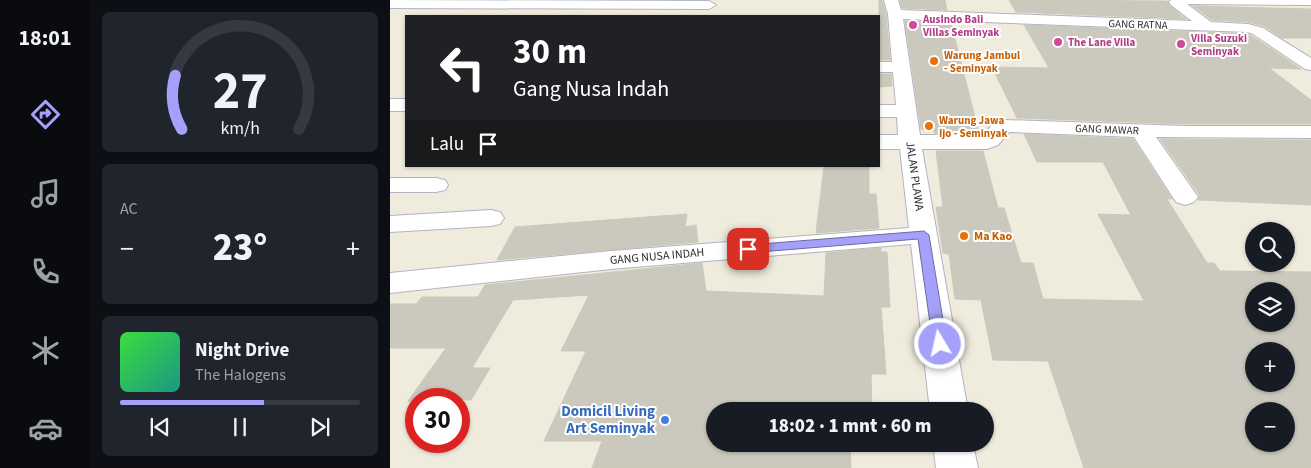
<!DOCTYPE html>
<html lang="id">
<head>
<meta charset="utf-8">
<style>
  body { margin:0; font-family:"Source Sans 3",sans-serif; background:#20242c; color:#f1f3f6; height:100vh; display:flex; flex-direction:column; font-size:19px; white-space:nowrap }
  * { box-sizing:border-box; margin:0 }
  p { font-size:16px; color:#9ea1a6 }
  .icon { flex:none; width:28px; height:28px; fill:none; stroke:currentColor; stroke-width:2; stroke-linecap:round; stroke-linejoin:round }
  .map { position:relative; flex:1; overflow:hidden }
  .sheet { display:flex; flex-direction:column; gap:12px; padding:12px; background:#0d0f14; width:300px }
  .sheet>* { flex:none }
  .top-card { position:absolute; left:15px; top:15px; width:475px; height:152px; border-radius:0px; box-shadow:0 1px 4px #0004; background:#202124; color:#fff; overflow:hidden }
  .fabs { position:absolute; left:855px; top:222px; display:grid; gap:10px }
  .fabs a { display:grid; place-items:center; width:50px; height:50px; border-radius:50%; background:#171b24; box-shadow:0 1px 4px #0004; font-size:25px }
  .speed { position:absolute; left:15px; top:388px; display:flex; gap:10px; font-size:25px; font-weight:700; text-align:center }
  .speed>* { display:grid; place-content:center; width:65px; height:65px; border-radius:50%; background:#171b24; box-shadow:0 1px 4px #0004; line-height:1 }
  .speed .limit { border:8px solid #d22; background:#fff; color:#111 }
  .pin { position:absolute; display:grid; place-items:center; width:42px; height:42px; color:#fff; margin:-21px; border-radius:10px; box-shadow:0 2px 8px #0006 }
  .me { position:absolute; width:55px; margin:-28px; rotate:351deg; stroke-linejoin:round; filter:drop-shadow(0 0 4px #0008) }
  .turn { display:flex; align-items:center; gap:18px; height:105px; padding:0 25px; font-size:22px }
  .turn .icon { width:65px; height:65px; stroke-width:2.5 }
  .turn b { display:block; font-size:35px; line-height:42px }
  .then { display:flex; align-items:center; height:48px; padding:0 25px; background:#0003; gap:10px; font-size:19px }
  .big { font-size:38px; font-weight:800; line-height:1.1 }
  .sheet .tile { flex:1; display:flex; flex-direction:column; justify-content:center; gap:8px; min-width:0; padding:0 18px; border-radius:8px; background:#20242c }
  .sheet .dial { align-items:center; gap:0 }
  .dial svg { height:130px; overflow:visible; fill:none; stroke:#363941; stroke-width:7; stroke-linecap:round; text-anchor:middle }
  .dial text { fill:#f1f3f6; stroke:none }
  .song { display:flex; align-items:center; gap:15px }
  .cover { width:60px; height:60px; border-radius:8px; background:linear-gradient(135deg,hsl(120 70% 55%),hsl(170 70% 35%)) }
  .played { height:5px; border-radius:2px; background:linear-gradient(90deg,#a5a1fa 60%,#363941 60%) }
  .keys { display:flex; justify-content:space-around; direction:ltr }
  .heat { display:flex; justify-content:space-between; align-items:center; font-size:28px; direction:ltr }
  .trip { position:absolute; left:316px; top:402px; width:288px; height:50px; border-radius:25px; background:#171b24; box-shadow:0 1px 4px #0004; font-weight:800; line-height:50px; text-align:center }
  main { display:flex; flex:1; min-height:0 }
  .dock { display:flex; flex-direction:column; width:90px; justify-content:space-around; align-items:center; background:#090b0e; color:#9ea1a6 }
  .dock .icon { width:35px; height:35px }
  .dock .selected { color:#a5a1fa }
  .dock b { font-size:22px; color:#f1f3f6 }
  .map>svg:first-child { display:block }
  .building { fill:#cbc9bd; stroke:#cbc9b7; fill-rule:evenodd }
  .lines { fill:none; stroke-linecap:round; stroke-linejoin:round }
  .minor-casing { stroke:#b3b2c1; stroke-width:2 }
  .minor { fill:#fff; fill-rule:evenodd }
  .route { fill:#a5a1fa; stroke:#6b69a2 }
  .hotel-dot { fill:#d1479c; stroke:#fff; stroke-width:2 }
  .food-dot { fill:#e8710a; stroke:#fff; stroke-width:2 }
  .shop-dot { fill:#3f7fe0; stroke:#fff; stroke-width:2 }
  .labels { text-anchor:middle; stroke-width:4; stroke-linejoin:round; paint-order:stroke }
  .far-hotel-label { font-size:11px; font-weight:bold; fill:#b23c85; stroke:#fff; text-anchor:start }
  .far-street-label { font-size:11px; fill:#2d2d2d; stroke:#fff }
  .far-food-label { font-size:11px; font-weight:bold; fill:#c56008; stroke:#fff; text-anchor:start }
  .street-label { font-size:12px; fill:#2d2d2d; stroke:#fff }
  .food-label { font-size:12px; font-weight:bold; fill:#c56008; stroke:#fff; text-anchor:start }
  .near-shop-label { font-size:15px; font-weight:bold; fill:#366cbe; stroke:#fff; text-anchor:end }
</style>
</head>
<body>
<main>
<nav class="dock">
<b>18:01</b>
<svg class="icon selected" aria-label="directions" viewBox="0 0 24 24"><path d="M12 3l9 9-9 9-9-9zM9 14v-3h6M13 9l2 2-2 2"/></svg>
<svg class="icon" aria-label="music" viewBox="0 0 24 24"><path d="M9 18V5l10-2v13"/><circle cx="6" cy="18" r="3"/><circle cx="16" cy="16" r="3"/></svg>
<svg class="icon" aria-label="phone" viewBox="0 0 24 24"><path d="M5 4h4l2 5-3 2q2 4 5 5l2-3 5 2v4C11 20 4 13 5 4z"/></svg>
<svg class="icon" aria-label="climate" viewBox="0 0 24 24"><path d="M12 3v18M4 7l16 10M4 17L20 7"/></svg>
<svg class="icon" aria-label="car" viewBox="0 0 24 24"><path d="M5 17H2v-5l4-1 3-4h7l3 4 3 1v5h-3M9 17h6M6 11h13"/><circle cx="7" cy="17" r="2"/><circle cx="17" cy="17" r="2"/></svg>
</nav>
<section class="sheet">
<div class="tile dial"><svg viewBox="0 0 100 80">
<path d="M14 69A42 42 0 1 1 86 69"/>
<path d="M14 69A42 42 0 0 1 10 36" stroke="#a5a1fa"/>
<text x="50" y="56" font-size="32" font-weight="700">27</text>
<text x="50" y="72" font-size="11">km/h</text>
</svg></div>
<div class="tile"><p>AC</p>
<div class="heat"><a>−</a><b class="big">23°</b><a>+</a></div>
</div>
<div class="tile">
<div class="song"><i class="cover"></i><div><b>Night Drive</b><p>The Halogens</p></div></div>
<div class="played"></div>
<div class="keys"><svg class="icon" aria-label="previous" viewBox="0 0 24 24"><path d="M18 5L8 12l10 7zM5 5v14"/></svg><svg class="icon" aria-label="pause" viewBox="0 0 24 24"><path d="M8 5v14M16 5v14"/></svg><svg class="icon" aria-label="next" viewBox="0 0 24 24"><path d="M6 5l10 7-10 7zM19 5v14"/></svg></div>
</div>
</section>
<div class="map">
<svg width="921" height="468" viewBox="0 0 921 468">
  <rect width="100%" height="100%" fill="#efecde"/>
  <path class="building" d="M 489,0 L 492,0 L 496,14 L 500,60 L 489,60 Z
    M 510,0 L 555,0 L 557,10 L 512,8 Z
    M 619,0 L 777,1 L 780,6 L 796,19 L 626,12 Z
    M 803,6 L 921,9 L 921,38 L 892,38 L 874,26 L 858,22 L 822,20 Z
    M 515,21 L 561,23 L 589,133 L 544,133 L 544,130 L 531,129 Z
    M 634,25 L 857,34 L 862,36 L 911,69 L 879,68 L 921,100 L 921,124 L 796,124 L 627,118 L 602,67 L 659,68 Z
    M 489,74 L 501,74 L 502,86 L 489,87 Z
    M 634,134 L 743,139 L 782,199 L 777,199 L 817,263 L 824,263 L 830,271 L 921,272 L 921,468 L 694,468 L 658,361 L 603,360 L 591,300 L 565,299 L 559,254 L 553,253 L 546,207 L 553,207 L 546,151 L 593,151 L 608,208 L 614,208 L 631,263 L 643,263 L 653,299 L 754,301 L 708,214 L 741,215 L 713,162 L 647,162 ZM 864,291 L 896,291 L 896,324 L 864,324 ZM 864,351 L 896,351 L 896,384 L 864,384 ZM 864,411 L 896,411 L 896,444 L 864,444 Z
    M 770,139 L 921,140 L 921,205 L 808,200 L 810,196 Z
    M 434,166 L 479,166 L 479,194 L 486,194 L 489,228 L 426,233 Z
    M 297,214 L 295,227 L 306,225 L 308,242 L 107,260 L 125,227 Z
    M 491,248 L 491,252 L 497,252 L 500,307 L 491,307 L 496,374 L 481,374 L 482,411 L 325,411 L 325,444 L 460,444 L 461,468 L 202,468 L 212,441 L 154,441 L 196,351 L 171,351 L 199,295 L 123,300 L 82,368 L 100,368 L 81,400 L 26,399 L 26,401 L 18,401 L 56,348 L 0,348 L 0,304 L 26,304 L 32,297 L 88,297 L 95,285 L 312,263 L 316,291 L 434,296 L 436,253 Z"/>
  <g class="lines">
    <g class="minor-casing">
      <path id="minor" d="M 0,0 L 319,1 L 326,5 L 319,9 L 0,8 Z
        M 494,0 L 508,0 L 511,10 L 802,21 L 781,5 L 779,2 L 781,0 L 921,0 L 921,5 L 797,4 L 821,22 L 858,24 L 873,28 L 921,58 L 921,70 L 915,69 L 863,34 L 857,32 L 513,19 L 530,135 L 593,135 L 603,124 L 616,120 L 796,126 L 921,126 L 921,138 L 766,137 L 808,197 L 804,202 L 795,205 L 786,202 L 744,137 L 619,132 L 608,145 L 597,149 L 532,149 L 578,411 L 540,411 L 521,244 L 221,269 L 0,293 L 0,273 L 221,251 L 519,228 L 510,149 L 489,149 L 489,135 L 508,135 L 507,117 L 489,117 L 489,105 L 506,105 L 503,72 L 489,72 L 489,62 L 502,62 L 498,14 Z
        M 0,99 L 16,99 L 16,111 L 0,111 Z
        M 0,178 L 46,178 L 55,180 L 58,185 L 55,190 L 46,192 L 0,192 Z
        M 101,210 L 110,212 L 114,218 L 110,224 L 101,226 L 0,232 L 0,216 Z
        M 543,444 L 583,444 L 588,468 L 546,468 Z"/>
    </g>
    <use href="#minor" class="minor"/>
  </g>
  <path class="route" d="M 534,231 L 539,235 L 557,344 L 555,347 L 550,349 L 545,347 L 543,344 L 528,239 L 358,253 L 352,249 L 358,245 Z"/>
  <g class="hotel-dot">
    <circle cx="523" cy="25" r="5"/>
    <circle cx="668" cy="42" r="5"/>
    <circle cx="791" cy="44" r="5"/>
  </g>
  <g class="food-dot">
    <circle cx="544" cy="61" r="5"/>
    <circle cx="539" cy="126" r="5"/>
    <circle cx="574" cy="236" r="5"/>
  </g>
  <circle class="shop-dot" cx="275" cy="420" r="5"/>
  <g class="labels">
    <g class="far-hotel-label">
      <text x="533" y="23">AusIndo Bali<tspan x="533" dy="13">Villas Seminyak</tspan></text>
      <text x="801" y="42">Villa Suzuki<tspan x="801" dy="13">Seminyak</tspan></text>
      <text x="678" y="46">The Lane Villa</text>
    </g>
    <g class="far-street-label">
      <text transform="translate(748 24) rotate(2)" y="4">GANG RATNA</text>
      <text transform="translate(717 129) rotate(2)" y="4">GANG MAWAR</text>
    </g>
    <g class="far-food-label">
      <text x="554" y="59">Warung Jambul<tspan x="554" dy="13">- Seminyak</tspan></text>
      <text x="549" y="124">Warung Jawa<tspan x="549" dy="13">Ijo - Seminyak</tspan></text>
    </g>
    <g class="street-label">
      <text transform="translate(525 176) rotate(82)" y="4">JALAN PLAWA</text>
      <text transform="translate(267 256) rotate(-5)" y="4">GANG NUSA INDAH</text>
    </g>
    <g class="food-label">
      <text x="584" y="240">Ma Kao</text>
    </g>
    <g class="near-shop-label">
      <text x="265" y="416">Domicil Living<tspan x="265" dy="17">Art Seminyak</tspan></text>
    </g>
  </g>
</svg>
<div class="fabs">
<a><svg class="icon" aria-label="search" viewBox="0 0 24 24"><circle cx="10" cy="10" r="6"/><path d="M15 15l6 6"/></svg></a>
<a><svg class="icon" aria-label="layers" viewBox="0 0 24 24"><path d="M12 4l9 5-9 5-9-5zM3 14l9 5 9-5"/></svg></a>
<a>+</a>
<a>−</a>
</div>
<div class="speed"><div class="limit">30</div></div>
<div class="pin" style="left:358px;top:249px;background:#d93025"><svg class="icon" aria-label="arrive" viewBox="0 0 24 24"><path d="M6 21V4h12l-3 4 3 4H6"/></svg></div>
<svg class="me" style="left:550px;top:344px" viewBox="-20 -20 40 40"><circle r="17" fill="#a5a1fa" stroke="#fff" stroke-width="3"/><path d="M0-11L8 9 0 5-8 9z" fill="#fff"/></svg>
<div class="trip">18:02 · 1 mnt · 60 m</div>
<div class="top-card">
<div class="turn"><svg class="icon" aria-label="left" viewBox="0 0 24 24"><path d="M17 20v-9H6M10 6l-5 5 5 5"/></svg><div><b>30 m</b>Gang Nusa Indah</div></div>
<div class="then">Lalu<svg class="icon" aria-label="arrive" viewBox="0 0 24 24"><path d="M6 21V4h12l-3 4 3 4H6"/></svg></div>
</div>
</div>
</main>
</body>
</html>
